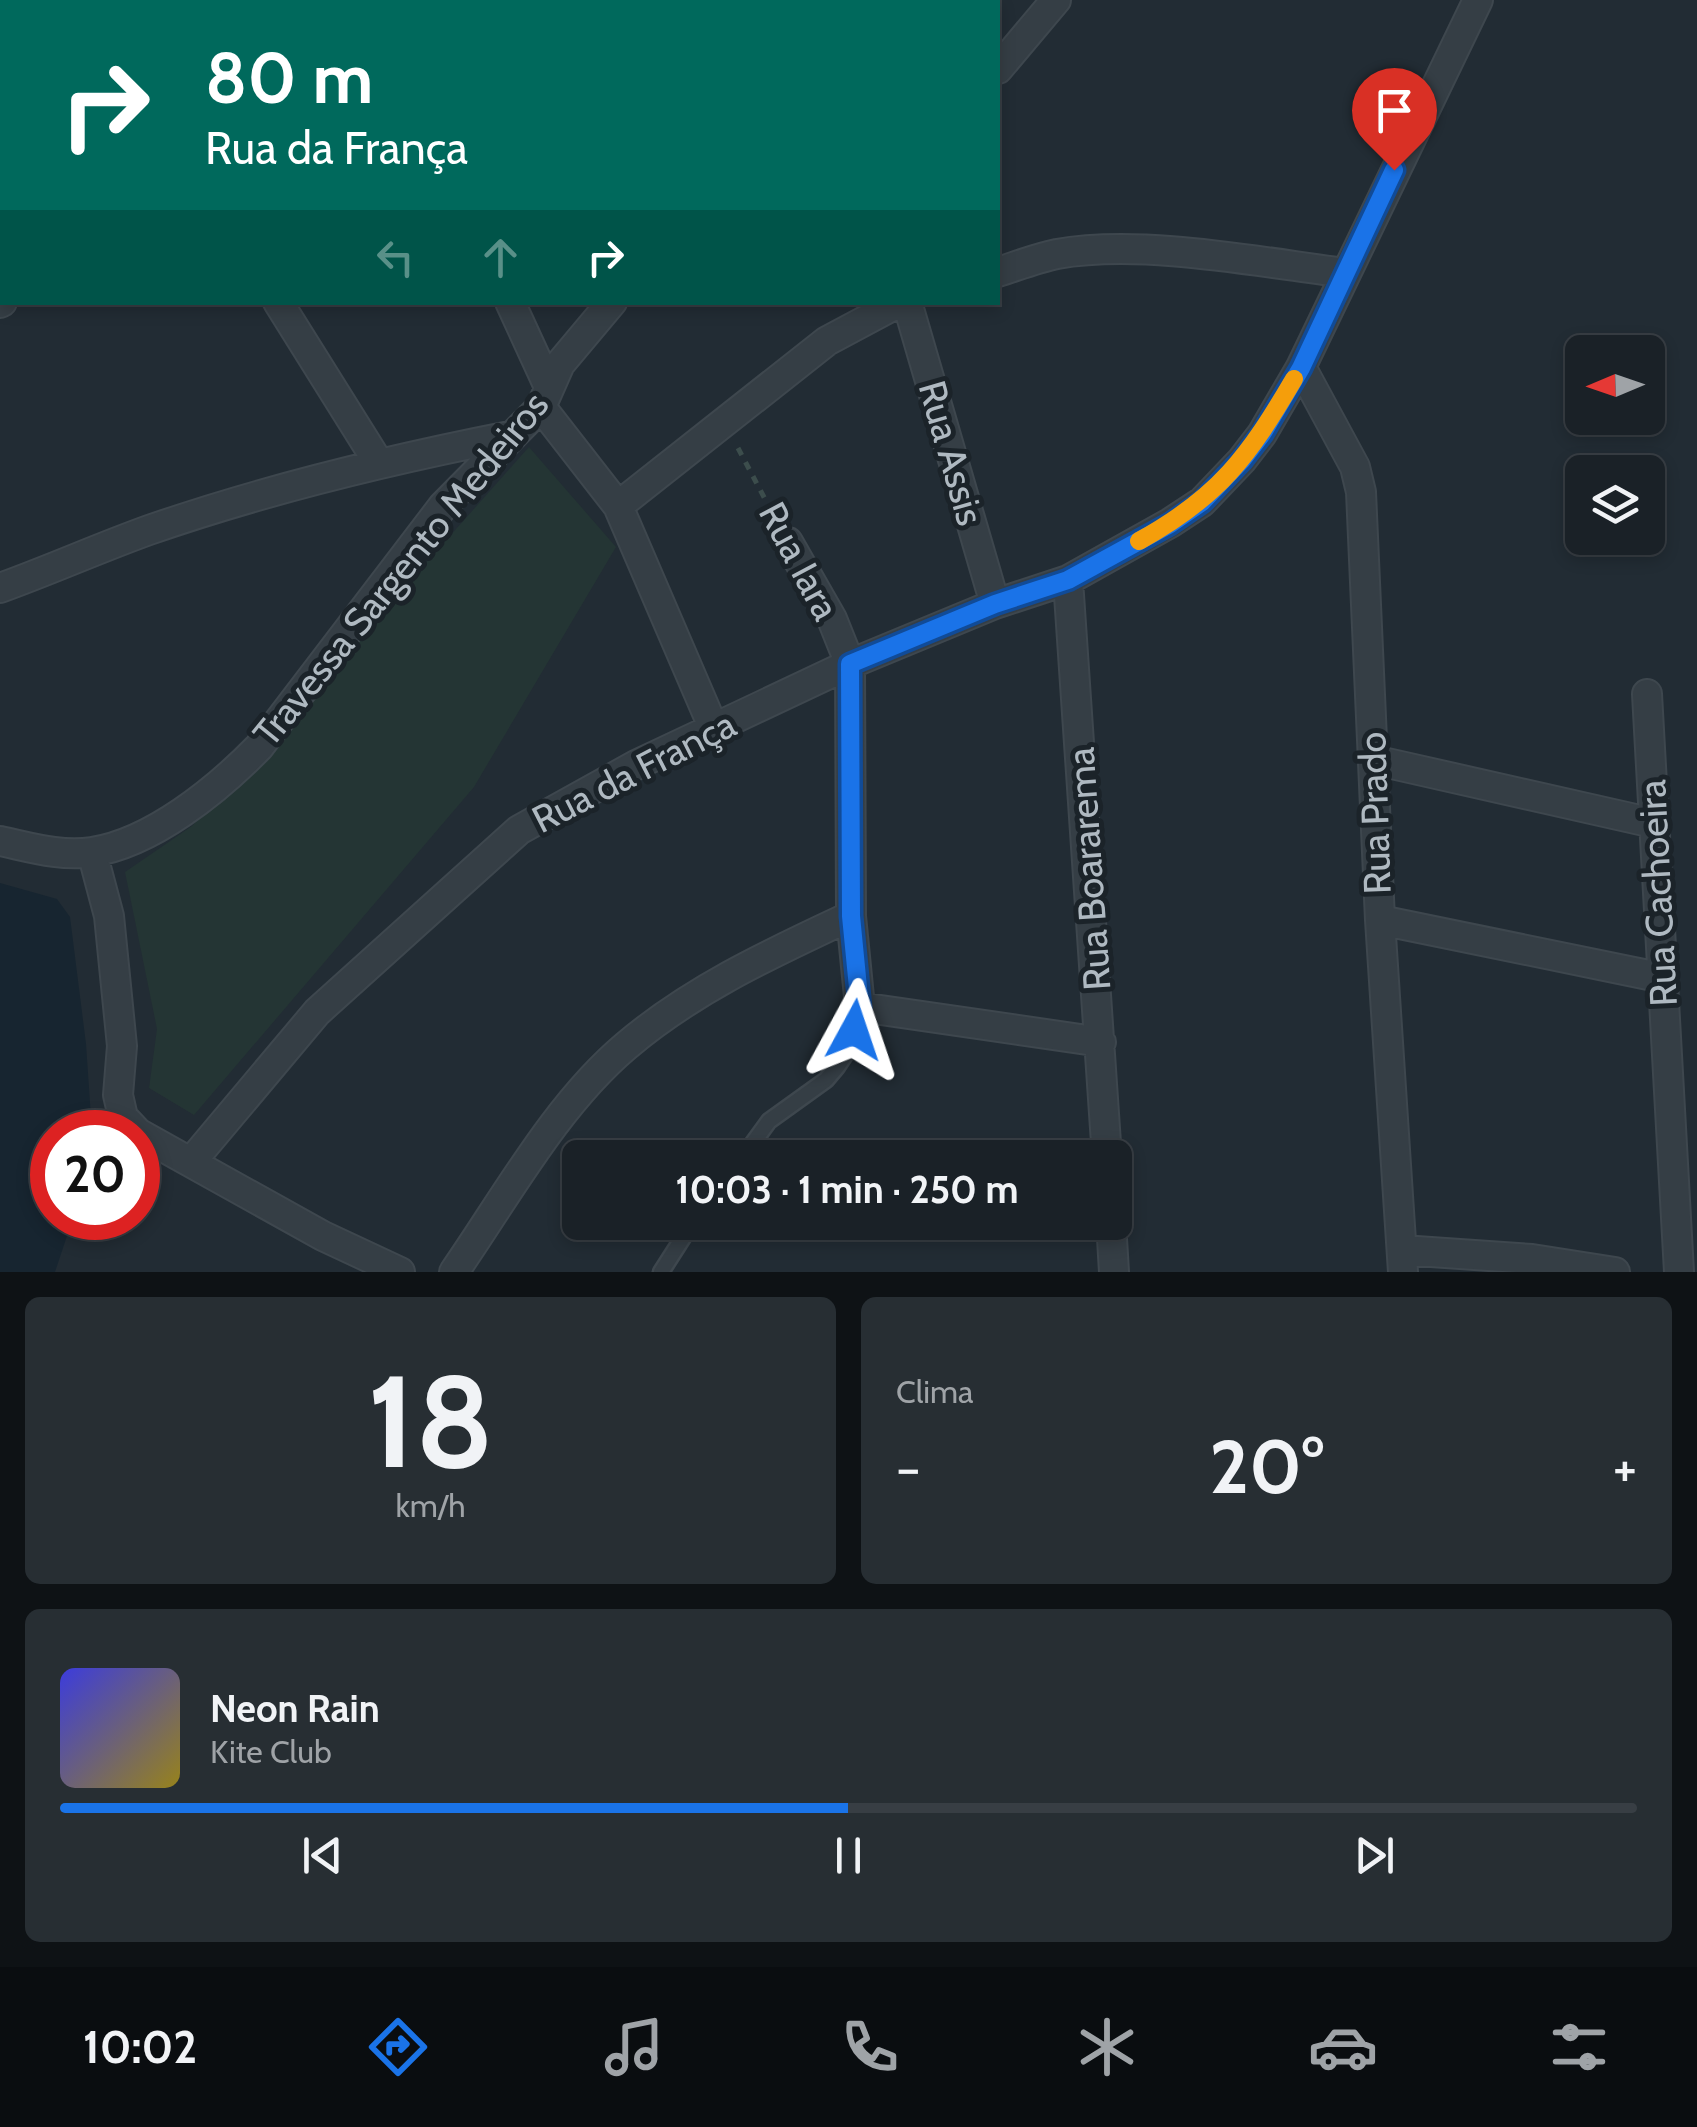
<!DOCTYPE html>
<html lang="pt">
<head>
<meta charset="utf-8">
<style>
  body { margin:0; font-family:Cabin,sans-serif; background:#272e33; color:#f1f3f6; height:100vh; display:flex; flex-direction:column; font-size:38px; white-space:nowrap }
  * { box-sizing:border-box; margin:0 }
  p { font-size:32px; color:#9fa3a7 }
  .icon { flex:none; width:55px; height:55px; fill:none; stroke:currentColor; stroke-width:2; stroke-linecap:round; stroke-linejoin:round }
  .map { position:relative; height:1272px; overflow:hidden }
  .details { display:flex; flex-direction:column; gap:25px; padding:25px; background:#0e1215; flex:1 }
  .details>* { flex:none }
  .banner { position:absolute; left:0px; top:0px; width:1000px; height:305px; box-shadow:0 5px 15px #0003,0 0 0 2px #383e44; background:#00695c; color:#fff; overflow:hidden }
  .needle { width:65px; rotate:268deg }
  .controls { position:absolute; left:1565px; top:335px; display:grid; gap:20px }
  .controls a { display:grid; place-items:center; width:100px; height:100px; border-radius:15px; background:#1a2127; box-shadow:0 5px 15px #0003,0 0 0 2px #383e44; font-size:50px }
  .speed { position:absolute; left:30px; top:1110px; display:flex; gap:20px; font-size:50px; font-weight:700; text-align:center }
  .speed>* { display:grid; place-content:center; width:130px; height:130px; border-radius:50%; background:#1a2127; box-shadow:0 5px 15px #0003,0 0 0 2px #383e44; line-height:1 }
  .speed .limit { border:15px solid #d22; background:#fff; color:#111 }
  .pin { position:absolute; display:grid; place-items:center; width:85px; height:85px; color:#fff; margin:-102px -42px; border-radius:50% 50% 50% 0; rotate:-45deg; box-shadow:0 0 10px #0007 }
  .pin .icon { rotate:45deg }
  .me { position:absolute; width:110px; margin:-55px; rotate:5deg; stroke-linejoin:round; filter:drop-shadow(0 0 8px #0008) }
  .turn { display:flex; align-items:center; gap:35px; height:210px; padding:0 40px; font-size:45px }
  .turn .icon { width:130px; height:130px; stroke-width:2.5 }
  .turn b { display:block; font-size:70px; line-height:85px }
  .lanes { display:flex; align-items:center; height:95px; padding:0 40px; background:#0003; justify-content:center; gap:50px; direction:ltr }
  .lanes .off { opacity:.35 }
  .big { font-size:75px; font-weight:800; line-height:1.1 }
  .details .widget { flex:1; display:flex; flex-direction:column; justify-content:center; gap:15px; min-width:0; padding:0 35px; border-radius:15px; background:#272e33 }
  .details .dial { align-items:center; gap:0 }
  .dial b { font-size:130px; line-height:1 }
  .song { display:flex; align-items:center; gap:30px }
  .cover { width:120px; height:120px; border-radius:15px; background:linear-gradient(135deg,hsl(240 70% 55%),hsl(50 70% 35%)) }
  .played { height:10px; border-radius:5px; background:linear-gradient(90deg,#1a73e8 50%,#383e44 50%) }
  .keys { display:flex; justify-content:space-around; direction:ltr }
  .heat { display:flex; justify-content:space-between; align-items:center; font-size:55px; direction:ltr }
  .details .tiles { flex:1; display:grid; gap:25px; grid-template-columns:1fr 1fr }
  .widget:last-child { grid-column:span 2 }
  .trip { position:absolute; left:562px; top:1140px; width:570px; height:100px; border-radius:15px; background:#1a2127; box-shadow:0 5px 15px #0003,0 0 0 2px #383e44; font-weight:800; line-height:100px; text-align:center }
  .dock { display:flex; height:160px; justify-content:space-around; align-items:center; background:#0a0d10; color:#9fa3a7 }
  .dock .icon { width:70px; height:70px }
  .dock .active { color:#1a73e8 }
  .dock b { font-size:45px; color:#f1f3f6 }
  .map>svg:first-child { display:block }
  .green { fill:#243534 }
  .water { fill:#172530 }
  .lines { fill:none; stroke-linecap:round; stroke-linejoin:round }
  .service-casing { stroke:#3e474e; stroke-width:19 }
  .minor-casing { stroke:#3e474e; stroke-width:32 }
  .path { stroke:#3c4d4c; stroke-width:5; stroke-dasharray:8 8; stroke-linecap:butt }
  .service { stroke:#353e45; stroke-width:14 }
  .minor { stroke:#353e45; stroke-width:28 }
  .route-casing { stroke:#114b97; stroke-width:25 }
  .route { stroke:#1a73e8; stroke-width:18 }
  .slow { stroke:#f59e0b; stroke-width:18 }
  .labels { text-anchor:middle; stroke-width:10; stroke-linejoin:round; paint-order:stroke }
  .street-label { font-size:38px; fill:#afb9c1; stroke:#1b2329 }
</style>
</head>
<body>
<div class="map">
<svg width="1697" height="1272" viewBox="0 0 1697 1272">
  <rect width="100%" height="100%" fill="#222c34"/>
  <path class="green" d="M 529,447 L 616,547 L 474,787 L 194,1115 L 149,1088 L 157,1029 L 125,872 L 192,826 Z"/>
  <path class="water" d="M 0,883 L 57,899 L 70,917 L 86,1044 L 92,1132 L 52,1132 L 52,1218 L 73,1218 L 55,1272 L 0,1272 Z"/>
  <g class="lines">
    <g class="service-casing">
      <path id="service" d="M 742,1158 L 769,1121 L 826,1080 L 837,1067 L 847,1052 L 860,1007
        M 661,1272 L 693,1222"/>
    </g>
    <g class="minor-casing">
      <path id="minor" d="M 360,0 L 361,2
        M 299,2 L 304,0
        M 420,2 L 422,0
        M 623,2 L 625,0
        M 862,2 L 864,0
        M 0,34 L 2,34
        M 998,69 L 1056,0
        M 998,272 C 1017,266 1037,258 1057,254 C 1142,239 1259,262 1345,273
        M 278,302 L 378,462
        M 510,302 L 549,387
        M 907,302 L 995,604
        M 0,303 L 2,302
        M 1301,367 L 1355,467 L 1361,492 L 1380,920 L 1403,1272
        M 541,407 L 618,506 L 714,729
        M 618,506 L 827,341 L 900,302
        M 788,542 L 832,619 L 850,664 L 851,916 L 860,1007 L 1101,1042
        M 1068,580 L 1107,1158
        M 0,588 C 50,570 99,548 149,530 C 267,489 388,460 510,436
        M 1647,694 L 1679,1272
        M 1374,760 L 1653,823
        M 0,841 C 29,847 61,857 92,852 C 152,843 217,790 259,747 L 443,506 L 541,407 L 560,364 L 612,302
        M 92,852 L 109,916 L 122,1046 L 118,1095 L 123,1117 L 137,1132
        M 1380,920 L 1663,978
        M 138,1133 L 323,1236 L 400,1272
        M 191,1162 L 317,1012 L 519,830 L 636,765 L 850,664 L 995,604 L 1068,580 L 1170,523 L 1202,502 L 1242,460 L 1262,434 L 1301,367 L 1478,0
        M 1111,1222 L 1114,1272
        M 1402,1250 L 1532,1259 L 1615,1272
        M 454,1272 C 506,1197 556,1105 626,1046 C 693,989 772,953 851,916"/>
    </g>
    <path class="path" d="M 738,448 L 775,518"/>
    <use href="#service" class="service"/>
    <use href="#minor" class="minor"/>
  </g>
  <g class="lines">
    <g class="route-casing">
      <path id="route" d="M 854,1030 L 860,1008 L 851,916 L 850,664 L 995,604 L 1068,580 L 1170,524 L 1202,502 L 1242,460 L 1262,434 L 1301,368 L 1394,170"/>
    </g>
    <use href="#route" class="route"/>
    <path class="slow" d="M 1139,541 C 1219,497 1249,456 1294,379"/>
  </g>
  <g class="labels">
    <g class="street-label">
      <text transform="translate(951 453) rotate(74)" y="13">Rua Assis</text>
      <text transform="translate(799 561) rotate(62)" y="13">Rua Iara</text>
      <text transform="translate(401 569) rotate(-51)" y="13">Travessa Sargento Medeiros</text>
      <text transform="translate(634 772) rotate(-27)" y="13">Rua da França</text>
      <text transform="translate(1375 813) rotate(-92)" y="13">Rua Prado</text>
      <text transform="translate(1089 869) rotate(-94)" y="13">Rua Boararema</text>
      <text transform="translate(1658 893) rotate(-93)" y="13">Rua Cachoeira</text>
    </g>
  </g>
</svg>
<div class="controls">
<a><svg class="needle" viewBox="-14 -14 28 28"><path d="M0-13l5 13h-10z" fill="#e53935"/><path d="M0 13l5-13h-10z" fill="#9fa3a7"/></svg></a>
<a><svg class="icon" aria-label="layers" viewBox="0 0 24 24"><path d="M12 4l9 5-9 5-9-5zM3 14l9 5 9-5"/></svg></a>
</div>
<div class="speed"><div class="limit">20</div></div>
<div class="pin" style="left:1394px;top:170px;background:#d93025"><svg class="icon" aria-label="arrive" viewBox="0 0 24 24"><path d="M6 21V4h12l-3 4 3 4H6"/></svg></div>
<svg class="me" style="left:854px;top:1030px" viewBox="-20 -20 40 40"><path d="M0-17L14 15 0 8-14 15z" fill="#1a73e8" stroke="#fff" stroke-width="4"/></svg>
<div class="trip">10:03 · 1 min · 250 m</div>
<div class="banner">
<div class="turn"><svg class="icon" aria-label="right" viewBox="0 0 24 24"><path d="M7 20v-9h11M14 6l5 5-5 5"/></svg><div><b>80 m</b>Rua da França</div></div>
<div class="lanes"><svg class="icon off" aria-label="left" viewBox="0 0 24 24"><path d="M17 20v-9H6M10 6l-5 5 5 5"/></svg><svg class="icon off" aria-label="ahead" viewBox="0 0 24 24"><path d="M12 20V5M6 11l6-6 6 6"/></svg><svg class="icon" aria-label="right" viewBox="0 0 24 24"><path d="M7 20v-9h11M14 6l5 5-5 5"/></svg></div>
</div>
</div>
<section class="details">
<div class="tiles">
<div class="widget dial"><b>18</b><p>km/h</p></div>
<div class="widget"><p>Clima</p>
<div class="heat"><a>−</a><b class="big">20°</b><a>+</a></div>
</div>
<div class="widget">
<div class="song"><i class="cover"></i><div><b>Neon Rain</b><p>Kite Club</p></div></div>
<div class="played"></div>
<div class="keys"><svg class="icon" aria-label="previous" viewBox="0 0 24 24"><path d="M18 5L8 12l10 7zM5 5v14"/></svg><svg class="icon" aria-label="pause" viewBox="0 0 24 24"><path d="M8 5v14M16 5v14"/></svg><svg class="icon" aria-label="next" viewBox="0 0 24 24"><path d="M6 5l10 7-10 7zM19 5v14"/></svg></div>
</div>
</div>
</section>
<nav class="dock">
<b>10:02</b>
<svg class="icon active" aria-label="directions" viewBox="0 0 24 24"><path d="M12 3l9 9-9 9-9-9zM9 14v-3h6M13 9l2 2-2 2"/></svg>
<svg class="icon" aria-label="music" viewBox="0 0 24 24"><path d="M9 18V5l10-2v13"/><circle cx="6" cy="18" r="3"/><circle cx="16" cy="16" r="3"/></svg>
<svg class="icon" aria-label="phone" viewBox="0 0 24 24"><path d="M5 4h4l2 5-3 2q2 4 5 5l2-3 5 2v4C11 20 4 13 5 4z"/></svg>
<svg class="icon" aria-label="climate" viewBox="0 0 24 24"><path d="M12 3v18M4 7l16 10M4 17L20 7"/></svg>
<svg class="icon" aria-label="car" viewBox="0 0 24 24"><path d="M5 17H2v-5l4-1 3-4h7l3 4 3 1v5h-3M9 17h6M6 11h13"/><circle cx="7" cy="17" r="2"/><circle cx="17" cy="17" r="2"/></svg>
<svg class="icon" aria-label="filters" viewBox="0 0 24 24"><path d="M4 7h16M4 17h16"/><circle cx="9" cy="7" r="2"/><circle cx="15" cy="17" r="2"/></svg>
</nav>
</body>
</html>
